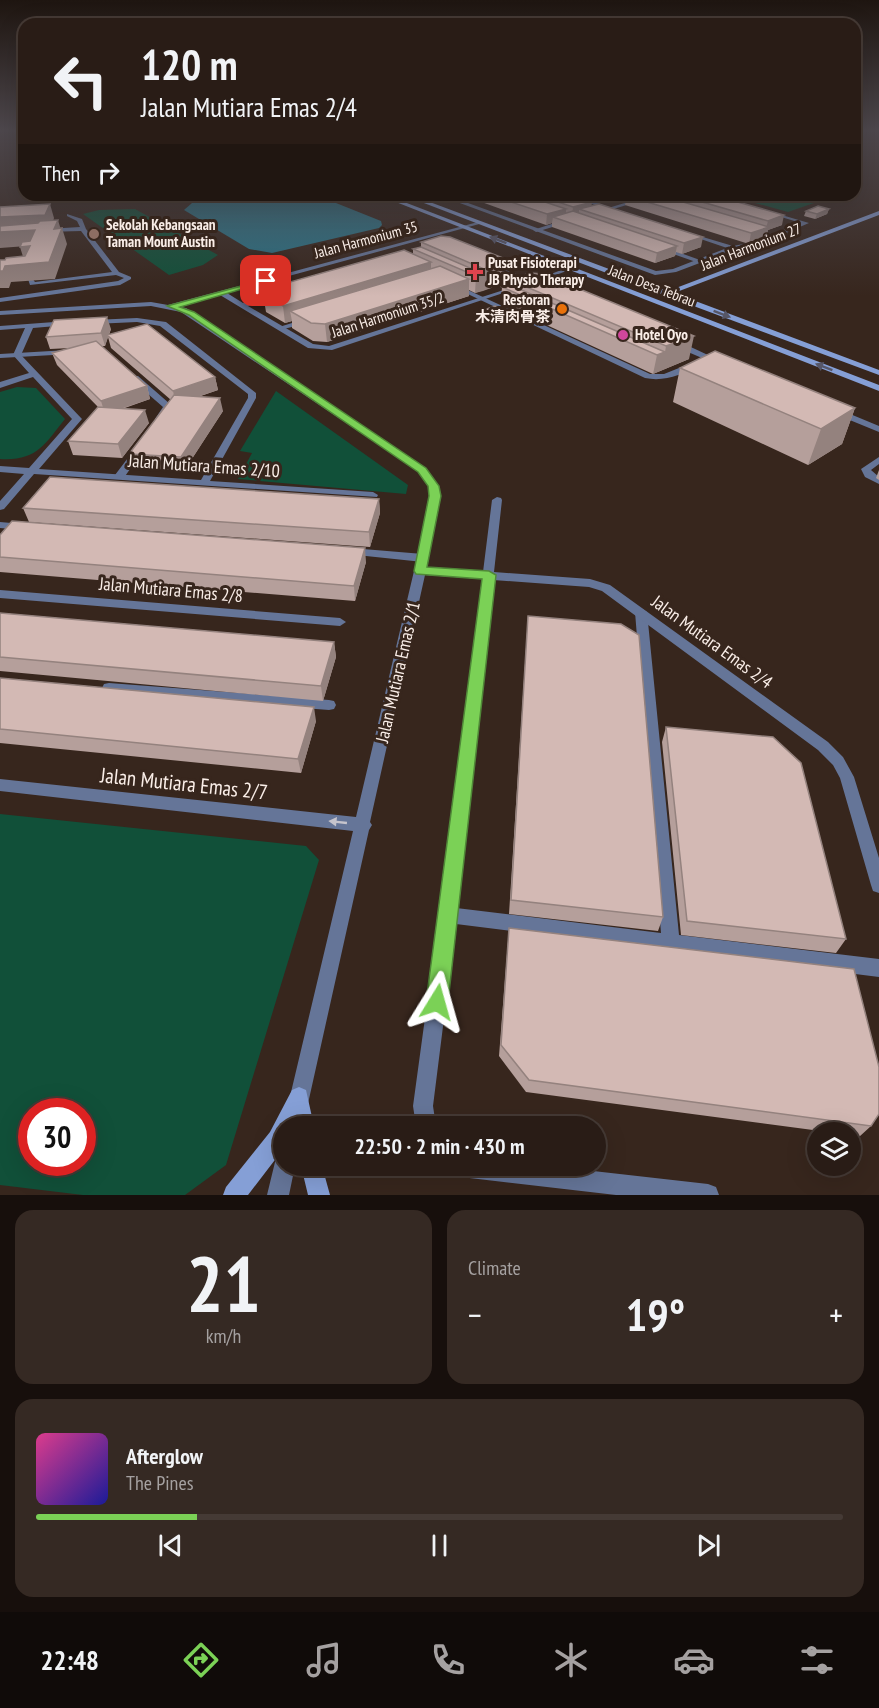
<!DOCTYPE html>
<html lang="en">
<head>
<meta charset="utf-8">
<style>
  body { margin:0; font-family:"PT Sans Narrow","Noto Sans SC",sans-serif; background:#352923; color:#f1f3f6; height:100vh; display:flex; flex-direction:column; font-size:22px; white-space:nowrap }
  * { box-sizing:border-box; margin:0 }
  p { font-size:20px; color:#a5a1a1 }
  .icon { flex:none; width:33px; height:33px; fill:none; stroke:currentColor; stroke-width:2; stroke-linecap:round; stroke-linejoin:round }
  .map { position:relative; height:1195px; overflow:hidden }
  .side { display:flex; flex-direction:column; gap:15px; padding:15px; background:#170f0c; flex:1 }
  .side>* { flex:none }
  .top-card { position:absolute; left:18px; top:18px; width:843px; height:183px; border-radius:18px; box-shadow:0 6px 24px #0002,0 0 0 2px #453a35; background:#291c16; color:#f1f3f6; overflow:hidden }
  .tools { position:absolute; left:807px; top:1122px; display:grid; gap:12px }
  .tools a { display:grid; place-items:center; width:54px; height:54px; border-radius:50%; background:#291c16; box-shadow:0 6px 24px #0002,0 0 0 2px #453a35; font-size:30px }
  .speed { position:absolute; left:18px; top:1098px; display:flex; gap:12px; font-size:30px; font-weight:700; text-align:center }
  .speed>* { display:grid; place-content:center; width:78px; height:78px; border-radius:50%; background:#291c16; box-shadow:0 6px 24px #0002,0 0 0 2px #453a35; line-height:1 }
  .speed .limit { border:9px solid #d22; background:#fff; color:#111 }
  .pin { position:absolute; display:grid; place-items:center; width:51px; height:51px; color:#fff; margin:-26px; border-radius:12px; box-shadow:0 3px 9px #0006 }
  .me { position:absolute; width:66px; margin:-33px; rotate:8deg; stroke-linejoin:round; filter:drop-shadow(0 0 4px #0008) }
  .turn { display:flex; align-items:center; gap:21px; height:126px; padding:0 24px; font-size:27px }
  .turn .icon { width:78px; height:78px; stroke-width:2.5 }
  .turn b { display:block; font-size:42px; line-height:51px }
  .then { display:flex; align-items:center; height:57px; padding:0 24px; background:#0003; gap:12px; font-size:22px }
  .big { font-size:45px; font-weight:700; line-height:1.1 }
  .side .card { flex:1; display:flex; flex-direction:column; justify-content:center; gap:9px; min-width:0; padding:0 21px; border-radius:18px; background:#352923 }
  .side .dial { align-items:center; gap:0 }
  .dial b { font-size:78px; line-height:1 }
  .song { display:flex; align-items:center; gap:18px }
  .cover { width:72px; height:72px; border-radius:9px; background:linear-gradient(135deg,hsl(330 70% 55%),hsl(240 70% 35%)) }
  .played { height:6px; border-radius:3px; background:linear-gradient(90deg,#7bd156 20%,#453a35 20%) }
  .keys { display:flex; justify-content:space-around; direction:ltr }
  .heat { display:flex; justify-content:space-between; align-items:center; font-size:33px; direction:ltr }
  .side .tiles { flex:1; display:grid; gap:15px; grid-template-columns:1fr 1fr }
  .card:last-child { grid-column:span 2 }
  .trip { position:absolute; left:273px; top:1116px; width:333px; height:60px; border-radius:30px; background:#291c16; box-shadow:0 6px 24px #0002,0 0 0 2px #453a35; font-weight:700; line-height:60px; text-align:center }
  .tab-bar { display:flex; height:96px; justify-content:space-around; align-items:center; background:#100b09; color:#a5a1a1 }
  .tab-bar .icon { width:42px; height:42px }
  .tab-bar .on { color:#7bd156 }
  .tab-bar b { font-size:27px; color:#f1f3f6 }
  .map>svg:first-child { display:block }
  .green { fill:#115039; fill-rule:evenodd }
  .water { fill:#2c7386 }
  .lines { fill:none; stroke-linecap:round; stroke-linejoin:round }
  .lane { fill:#657598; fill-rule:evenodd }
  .street { fill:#657598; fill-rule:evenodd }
  .secondary { fill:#859fd6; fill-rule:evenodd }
  .wall { fill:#b59f9b }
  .shaded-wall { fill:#94827e }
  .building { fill:#d3b9b4; stroke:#94827e; stroke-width:1.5 }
  .oneway { fill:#565667 }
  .oneway2 { fill:#c6c4cc }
  .route { fill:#7bd156; stroke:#508838; stroke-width:1.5 }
  .education-dot { fill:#8d6e63; stroke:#37261d; stroke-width:2 }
  .health-dot { fill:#e0444e; stroke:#37261d; stroke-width:2 }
  .food-dot { fill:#e8710a; stroke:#37261d; stroke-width:2 }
  .hotel-dot { fill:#d1479c; stroke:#37261d; stroke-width:2 }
  .labels { text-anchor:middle; stroke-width:6; stroke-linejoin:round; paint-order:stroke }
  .far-poi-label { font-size:15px; font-weight:bold; fill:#faeee8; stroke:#37261d; text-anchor:start }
  .far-street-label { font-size:15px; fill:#faeee8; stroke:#37261d }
  .street-label { font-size:18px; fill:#faeee8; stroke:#37261d }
  .near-street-label { font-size:21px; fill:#faeee8; stroke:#37261d }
</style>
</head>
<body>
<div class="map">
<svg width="879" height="1195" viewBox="0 0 879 1195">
  <rect width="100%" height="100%" fill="#37261d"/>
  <path class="green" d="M 726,195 L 837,195 L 788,212 Z
    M 135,209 L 218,255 L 203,265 L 169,275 L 83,214 L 99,210 Z
    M 17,387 L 36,388 L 65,419 C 44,445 37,461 0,459 L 0,392 Z
    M 276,391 L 408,485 L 406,494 L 238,479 L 252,453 L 240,451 Z
    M 0,814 L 306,846 L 319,860 L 226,1165 L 185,1195 L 83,1195 L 0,1185 ZM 32,1112 L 82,1112 L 82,1162 L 32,1162 Z"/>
  <path class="water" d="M 232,195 L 316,195 L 381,221 L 382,225 L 379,228 L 272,253 L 249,249 L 184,210 L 192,203 Z"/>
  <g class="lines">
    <path class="lane" d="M 651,195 L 660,195 L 600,213 L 595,212 Z
      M 67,214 L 82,219 L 86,229 L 119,272 L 131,277 L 131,279 L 120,285 L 0,302 L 0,298 L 118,281 L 124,278 L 116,275 L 30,285 L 28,279 L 31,277 L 35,282 L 112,272 L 81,231 L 45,232 L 47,229 L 80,227 L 77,221 L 67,216 Z
      M 567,219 L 569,222 L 536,232 L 533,230 Z
      M 661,246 L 700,260 L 701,261 L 696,262 L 659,249 L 658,248 Z
      M 569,267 L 574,268 L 538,282 L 533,281 Z
      M 453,285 L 457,285 L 650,374 L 664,374 L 694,362 L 698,364 C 683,375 664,382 645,378 L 453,287 Z
      M 308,318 L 312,320 L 311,322 L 280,330 L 276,328 Z
      M 68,350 L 72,352 L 71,354 L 0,358 L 0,354 Z
      M 132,376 L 138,376 L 170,404 L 171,409 L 163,421 L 160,422 L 155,419 L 163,407 L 132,380 Z
      M 140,445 L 145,448 L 123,479 L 115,479 L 115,475 L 137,446 Z
      M 879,457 L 879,464 L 871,470 L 879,477 L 879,484 L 865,477 L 861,469 Z
      M 0,522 L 23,524 L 28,527 L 23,530 L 0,528 Z
      M 351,548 L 423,554 L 429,558 L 423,562 L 347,554 L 345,552 Z
      M 641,608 L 647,612 L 679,935 L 879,959 L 879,977 L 448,923 L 442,921 L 439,915 L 442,909 L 448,907 L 661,933 L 635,612 Z
      M 109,683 L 329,700 L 334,701 L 336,705 L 334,709 L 329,710 L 109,693 L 104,692 L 102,688 L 104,684 Z"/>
    <path class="street" d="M 438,195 L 446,195 L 656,271 L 673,269 L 727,248 L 686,234 L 686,232 L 733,246 L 754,242 L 801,223 L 768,213 L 768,211 L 809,223 L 758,245 L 734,250 L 676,272 L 655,275 Z
      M 564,195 L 573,195 L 615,209 L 610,210 Z
      M 478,222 L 483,223 L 227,293 L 243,303 L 282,294 L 282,296 L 248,306 L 313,344 L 329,346 L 513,287 L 518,288 L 332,350 L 308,348 L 220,295 L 177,307 L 186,308 L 425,468 L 439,486 L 440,496 L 426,568 L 483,572 L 492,500 L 497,497 L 501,498 L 502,500 L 494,572 L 590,579 L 610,585 L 828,742 L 843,757 L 854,777 L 879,858 L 879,893 L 873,891 L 871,885 L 840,778 L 833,765 L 818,750 L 602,591 L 589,587 L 493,580 L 457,915 L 433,1106 L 436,1126 L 416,1126 L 413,1106 L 439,915 L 482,579 L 425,575 L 370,822 L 372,825 L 369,830 L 303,1126 L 284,1126 L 284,1128 L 283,1126 L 353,831 L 0,791 L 0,779 L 356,817 L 414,571 L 430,496 L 429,486 L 419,472 L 181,312 L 151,306 L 0,315 L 0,311 L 151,302 L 168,305 Z
      M 489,263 L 536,282 L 537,283 L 532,284 L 487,266 L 487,264 Z
      M 137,318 L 166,322 L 256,393 L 256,398 L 210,481 L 373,492 L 378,495 L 377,497 L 34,474 L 4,509 L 0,510 L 0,501 L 24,474 L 0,472 L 0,466 L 29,468 L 72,419 L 33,377 L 0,388 L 0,382 L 29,373 L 13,355 L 25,328 L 0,330 L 0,326 L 68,321 L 72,323 L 68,325 L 33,328 L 21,355 L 82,419 L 39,469 L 201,480 L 248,398 L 248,394 L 160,326 L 137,322 L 94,324 L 90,322 L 94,320 Z
      M 674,342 L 680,342 L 723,362 L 716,364 L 674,346 Z
      M 838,409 L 879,426 L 879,432 L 835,414 L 834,412 Z
      M 0,590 L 340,618 L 346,622 L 340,626 L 0,598 Z
      M 284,1156 L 284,1166 L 295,1166 L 289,1195 L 267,1195 L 276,1158 Z
      M 450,1166 L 549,1166 L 708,1184 L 716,1187 L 719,1195 L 616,1195 L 461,1177 L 453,1174 Z"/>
    <path class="secondary" d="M 378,195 L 386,195 L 879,385 L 879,391 Z
      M 403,195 L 411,195 L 668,291 L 879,211 L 879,215 L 674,293 L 879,370 L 879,375 L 664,295 Z
      M 299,1087 L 306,1090 L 314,1126 L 284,1126 L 284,1148 L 248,1195 L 223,1195 L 226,1187 L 270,1132 L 292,1090 Z
      M 301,1166 L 322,1166 L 330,1195 L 308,1195 Z"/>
  </g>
  <path class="wall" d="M 462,195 L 571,195 L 591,206 L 701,247 L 682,254 L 676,252 L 675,256 L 655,263 L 552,227 L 552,223 L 546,225 Z
    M 592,195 L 713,195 L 782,225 L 768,230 L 766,237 L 749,244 L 625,205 L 626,201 L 619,203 Z
    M 829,209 L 827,214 L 815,219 L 804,216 L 806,211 Z
    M 450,237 L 502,284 L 475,293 L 469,290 L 469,296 L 327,342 L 313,341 L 292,328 L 292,321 L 285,323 L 266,312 L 263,294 L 413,254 L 413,249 L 421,247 L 421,242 Z
    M 543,274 L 689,359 L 653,374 L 501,304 L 502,287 L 510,285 L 510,280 Z
    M 505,311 L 505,317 L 486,324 L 475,319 L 475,313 Z
    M 111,329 L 109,335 L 215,377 L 218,390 L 198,397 L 223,411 L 184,471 L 133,467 L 129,454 L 171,400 L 111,348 L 108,337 L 105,346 L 101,346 L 147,386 L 150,399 L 122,409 L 149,423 L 122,458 L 73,455 L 68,441 L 98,407 L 57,365 L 52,353 L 71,348 L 50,349 L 46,337 Z
    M 680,368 L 855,408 L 842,444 L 808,465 L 673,402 Z
    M 879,470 L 879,480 L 876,478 Z
    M 379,499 L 380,513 L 370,547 L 29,522 L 23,508 Z
    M 0,557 L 366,562 L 355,601 L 0,572 Z
    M 0,613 L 334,642 L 336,657 L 323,701 L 0,671 Z
    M 528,616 L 663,917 L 658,931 L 509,914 Z
    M 0,678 L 316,721 L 301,773 L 0,743 Z
    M 666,727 L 846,939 L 836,953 L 681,935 L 662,742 Z
    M 509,928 L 871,1126 L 859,1137 L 850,1136 L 850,1132 L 828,1132 L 526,1092 L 499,1056 Z"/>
  <path class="shaded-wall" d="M 620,195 L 636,195 L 627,196 L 626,201 L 619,203 Z
    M 592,202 L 591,211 L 579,209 L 579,215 L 572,217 L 573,207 Z
    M 50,204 L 54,218 L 50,230 L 40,245 L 0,248 L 0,217 Z
    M 566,209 L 566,219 L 553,217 L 552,223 L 546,225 L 547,214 Z
    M 829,209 L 827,214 L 815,219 L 817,214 Z
    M 784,215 L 782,225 L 768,230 L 766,237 L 749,244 L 751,233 L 766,228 L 768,221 Z
    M 58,220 L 61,230 L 62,228 L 67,244 L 55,279 L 11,282 L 9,288 L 0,288 L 0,271 L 5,266 L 49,262 L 54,229 Z
    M 703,237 L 701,247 L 682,254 L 684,243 Z
    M 30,246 L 25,263 L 20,247 Z
    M 677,246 L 675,256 L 655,263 L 657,253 Z
    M 431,262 L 431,279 L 290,311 L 292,321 L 285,323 L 283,306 Z
    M 503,263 L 502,284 L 483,291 L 484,269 Z
    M 484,274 L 483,291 L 475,293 L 476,276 Z
    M 469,279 L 469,296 L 327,342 L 325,324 Z
    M 505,311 L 505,317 L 486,324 L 486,318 Z
    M 107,317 L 111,329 L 108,336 L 107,335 L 108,337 L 105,346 L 101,333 Z
    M 694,336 L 689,359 L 653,374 L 657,355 L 665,352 L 666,346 Z
    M 215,377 L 218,390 L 176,404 L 173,391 Z
    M 147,386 L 150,399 L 105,414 L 101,401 Z
    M 220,398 L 223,411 L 184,471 L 181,457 Z
    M 855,408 L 842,444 L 808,465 L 821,429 Z
    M 145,410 L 149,423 L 122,458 L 118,444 Z
    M 379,499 L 380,513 L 370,547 L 369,532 Z
    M 365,548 L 366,562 L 355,601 L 354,586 Z
    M 334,642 L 336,657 L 323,701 L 321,686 Z
    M 314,707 L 316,721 L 301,773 L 298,759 Z"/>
  <path class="building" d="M 490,195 L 524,195 L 566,209 L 547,214 Z
    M 537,195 L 571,195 L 592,202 L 573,207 Z
    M 629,195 L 659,195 L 769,227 L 751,233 L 627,196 Z
    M 678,195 L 713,195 L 784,215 L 768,221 Z
    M 50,204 L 45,215 L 0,217 L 0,207 Z
    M 599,204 L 703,237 L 684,243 L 579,209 Z
    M 818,206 L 829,209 L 817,214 L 806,211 Z
    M 573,211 L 677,246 L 657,253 L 553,217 Z
    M 58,220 L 54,229 L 62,228 L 49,262 L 5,266 L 3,271 L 0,271 L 0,260 L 5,260 L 6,258 L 25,256 L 30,246 L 20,247 L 22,242 L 30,241 L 35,230 L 0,232 L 0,226 L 38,223 L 40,221 Z
    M 441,236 L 450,237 L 503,258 L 503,263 L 484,269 L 421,242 Z
    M 421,247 L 484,274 L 476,276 L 413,249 Z
    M 404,250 L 431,262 L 283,306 L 263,294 L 265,289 Z
    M 440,266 L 469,279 L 325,324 L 311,323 L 290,311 Z
    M 530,273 L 543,274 L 694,336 L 666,346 L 510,280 Z
    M 510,285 L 665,352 L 657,355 L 502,287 Z
    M 495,306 L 505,311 L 486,318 L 475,313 Z
    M 107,317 L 101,333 L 46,337 L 54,320 Z
    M 147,324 L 215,377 L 173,391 L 107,335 Z
    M 96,341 L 147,386 L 101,401 L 52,353 Z
    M 715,351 L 855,408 L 821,429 L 680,368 Z
    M 174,395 L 220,398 L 181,457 L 129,454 Z
    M 98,407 L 145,410 L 118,444 L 68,441 Z
    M 50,477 L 379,499 L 369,532 L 23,508 Z
    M 12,521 L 365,548 L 354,586 L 0,557 L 0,535 Z
    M 0,613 L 334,642 L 321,686 L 0,657 Z
    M 528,616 L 621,624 L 639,635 L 663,917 L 511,900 Z
    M 0,678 L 314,707 L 298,759 L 0,729 Z
    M 666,727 L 773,737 L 801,763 L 846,939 L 687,921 Z
    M 509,928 L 854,969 L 879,1067 L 879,1114 L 871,1126 L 529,1080 L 501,1045 Z"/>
  <defs><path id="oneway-solid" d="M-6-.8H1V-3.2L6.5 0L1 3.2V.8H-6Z" transform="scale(1.5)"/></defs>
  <g class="oneway">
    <use href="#oneway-solid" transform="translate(498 240) rotate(-159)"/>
    <use href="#oneway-solid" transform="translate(722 314) rotate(21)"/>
    <use href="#oneway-solid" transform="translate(824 367) rotate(-159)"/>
  </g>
  <use class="oneway2" href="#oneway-solid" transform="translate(338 822) rotate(-174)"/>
  <linearGradient id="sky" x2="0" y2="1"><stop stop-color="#1e1510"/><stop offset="0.44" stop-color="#4d474c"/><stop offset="1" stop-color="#4d474c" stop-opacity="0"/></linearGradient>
  <rect width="879" height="296" fill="url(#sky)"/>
  <path class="route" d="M 264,280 L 270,281 L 180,307 L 194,312 L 426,468 L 439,486 L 441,496 L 427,567 L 489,571 L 496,575 L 448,1002 L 445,1009 L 437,1012 L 430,1009 L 426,1002 L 482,579 L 416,574 L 414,571 L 429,496 L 428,486 L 418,472 L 189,315 L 167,306 Z"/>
  <circle class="education-dot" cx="94" cy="234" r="6"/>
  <path class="health-dot" d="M472 263h6v6h6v6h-6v6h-6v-6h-6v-6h6z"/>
  <circle class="food-dot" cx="562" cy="309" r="6"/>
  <circle class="hotel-dot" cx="623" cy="335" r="6"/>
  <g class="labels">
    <g class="far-poi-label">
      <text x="106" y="230">Sekolah Kebangsaan<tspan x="106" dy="17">Taman Mount Austin</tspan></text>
      <text x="488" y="268">Pusat Fisioterapi<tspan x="488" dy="17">JB Physio Therapy</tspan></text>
      <text x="550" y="305" text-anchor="end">Restoran<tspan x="550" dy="17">木清肉骨茶</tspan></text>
      <text x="635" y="340">Hotel Oyo</text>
    </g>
    <g class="far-street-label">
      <text transform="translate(366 240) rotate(-15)" y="5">Jalan Harmonium 35</text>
      <text transform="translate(751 247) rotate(-21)" y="5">Jalan Harmonium 27</text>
      <text transform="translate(652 286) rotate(21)" y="5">Jalan Desa Tebrau</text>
      <text transform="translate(388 315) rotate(-18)" y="5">Jalan Harmonium 35/2</text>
    </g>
    <g class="street-label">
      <text transform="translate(204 466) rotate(4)" y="6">Jalan Mutiara Emas 2/10</text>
      <text transform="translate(171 590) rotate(5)" y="6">Jalan Mutiara Emas 2/8</text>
      <text transform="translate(712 642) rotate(36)" y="6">Jalan Mutiara Emas 2/4</text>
      <text transform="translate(398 672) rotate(-77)" y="6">Jalan Mutiara Emas 2/1</text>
    </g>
    <g class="near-street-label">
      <text transform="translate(184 784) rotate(6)" y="7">Jalan Mutiara Emas 2/7</text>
    </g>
  </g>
</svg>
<div class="tools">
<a><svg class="icon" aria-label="layers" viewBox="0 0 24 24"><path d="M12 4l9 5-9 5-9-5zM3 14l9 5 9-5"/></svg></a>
</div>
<div class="speed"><div class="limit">30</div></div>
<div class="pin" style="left:266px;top:281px;background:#d93025"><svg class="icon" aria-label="arrive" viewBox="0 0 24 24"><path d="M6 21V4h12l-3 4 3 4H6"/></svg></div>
<svg class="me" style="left:437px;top:1002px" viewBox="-20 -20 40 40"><path d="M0-17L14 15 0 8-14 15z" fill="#7bd156" stroke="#fff" stroke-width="4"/></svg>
<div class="trip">22:50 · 2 min · 430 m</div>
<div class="top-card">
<div class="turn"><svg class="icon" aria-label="left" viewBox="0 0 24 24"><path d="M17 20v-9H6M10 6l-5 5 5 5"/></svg><div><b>120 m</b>Jalan Mutiara Emas 2/4</div></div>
<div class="then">Then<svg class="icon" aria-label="right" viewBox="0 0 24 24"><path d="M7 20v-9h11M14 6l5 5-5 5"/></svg></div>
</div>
</div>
<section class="side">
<div class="tiles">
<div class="card dial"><b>21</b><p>km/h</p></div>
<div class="card"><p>Climate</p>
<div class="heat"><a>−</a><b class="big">19°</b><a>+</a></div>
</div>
<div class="card">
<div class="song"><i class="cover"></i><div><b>Afterglow</b><p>The Pines</p></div></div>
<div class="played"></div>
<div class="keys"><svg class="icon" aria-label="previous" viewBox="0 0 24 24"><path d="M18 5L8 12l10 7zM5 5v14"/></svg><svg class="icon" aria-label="pause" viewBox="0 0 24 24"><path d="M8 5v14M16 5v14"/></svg><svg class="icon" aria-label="next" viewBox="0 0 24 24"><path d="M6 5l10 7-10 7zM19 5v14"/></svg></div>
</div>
</div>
</section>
<nav class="tab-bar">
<b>22:48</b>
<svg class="icon on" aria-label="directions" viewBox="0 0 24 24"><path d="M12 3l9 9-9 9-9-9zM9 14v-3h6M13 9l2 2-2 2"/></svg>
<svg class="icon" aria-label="music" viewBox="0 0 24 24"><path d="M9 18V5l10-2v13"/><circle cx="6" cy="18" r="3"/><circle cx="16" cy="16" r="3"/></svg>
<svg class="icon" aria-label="phone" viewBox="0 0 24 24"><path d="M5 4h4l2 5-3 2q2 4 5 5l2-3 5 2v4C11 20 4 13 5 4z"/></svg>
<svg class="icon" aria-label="climate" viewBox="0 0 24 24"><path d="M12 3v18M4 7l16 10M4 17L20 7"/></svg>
<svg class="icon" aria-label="car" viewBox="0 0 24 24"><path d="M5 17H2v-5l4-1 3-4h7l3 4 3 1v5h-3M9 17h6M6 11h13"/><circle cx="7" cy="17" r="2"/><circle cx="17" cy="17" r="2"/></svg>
<svg class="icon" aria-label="filters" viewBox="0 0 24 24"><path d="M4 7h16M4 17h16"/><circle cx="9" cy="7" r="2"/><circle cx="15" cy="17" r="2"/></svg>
</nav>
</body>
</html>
